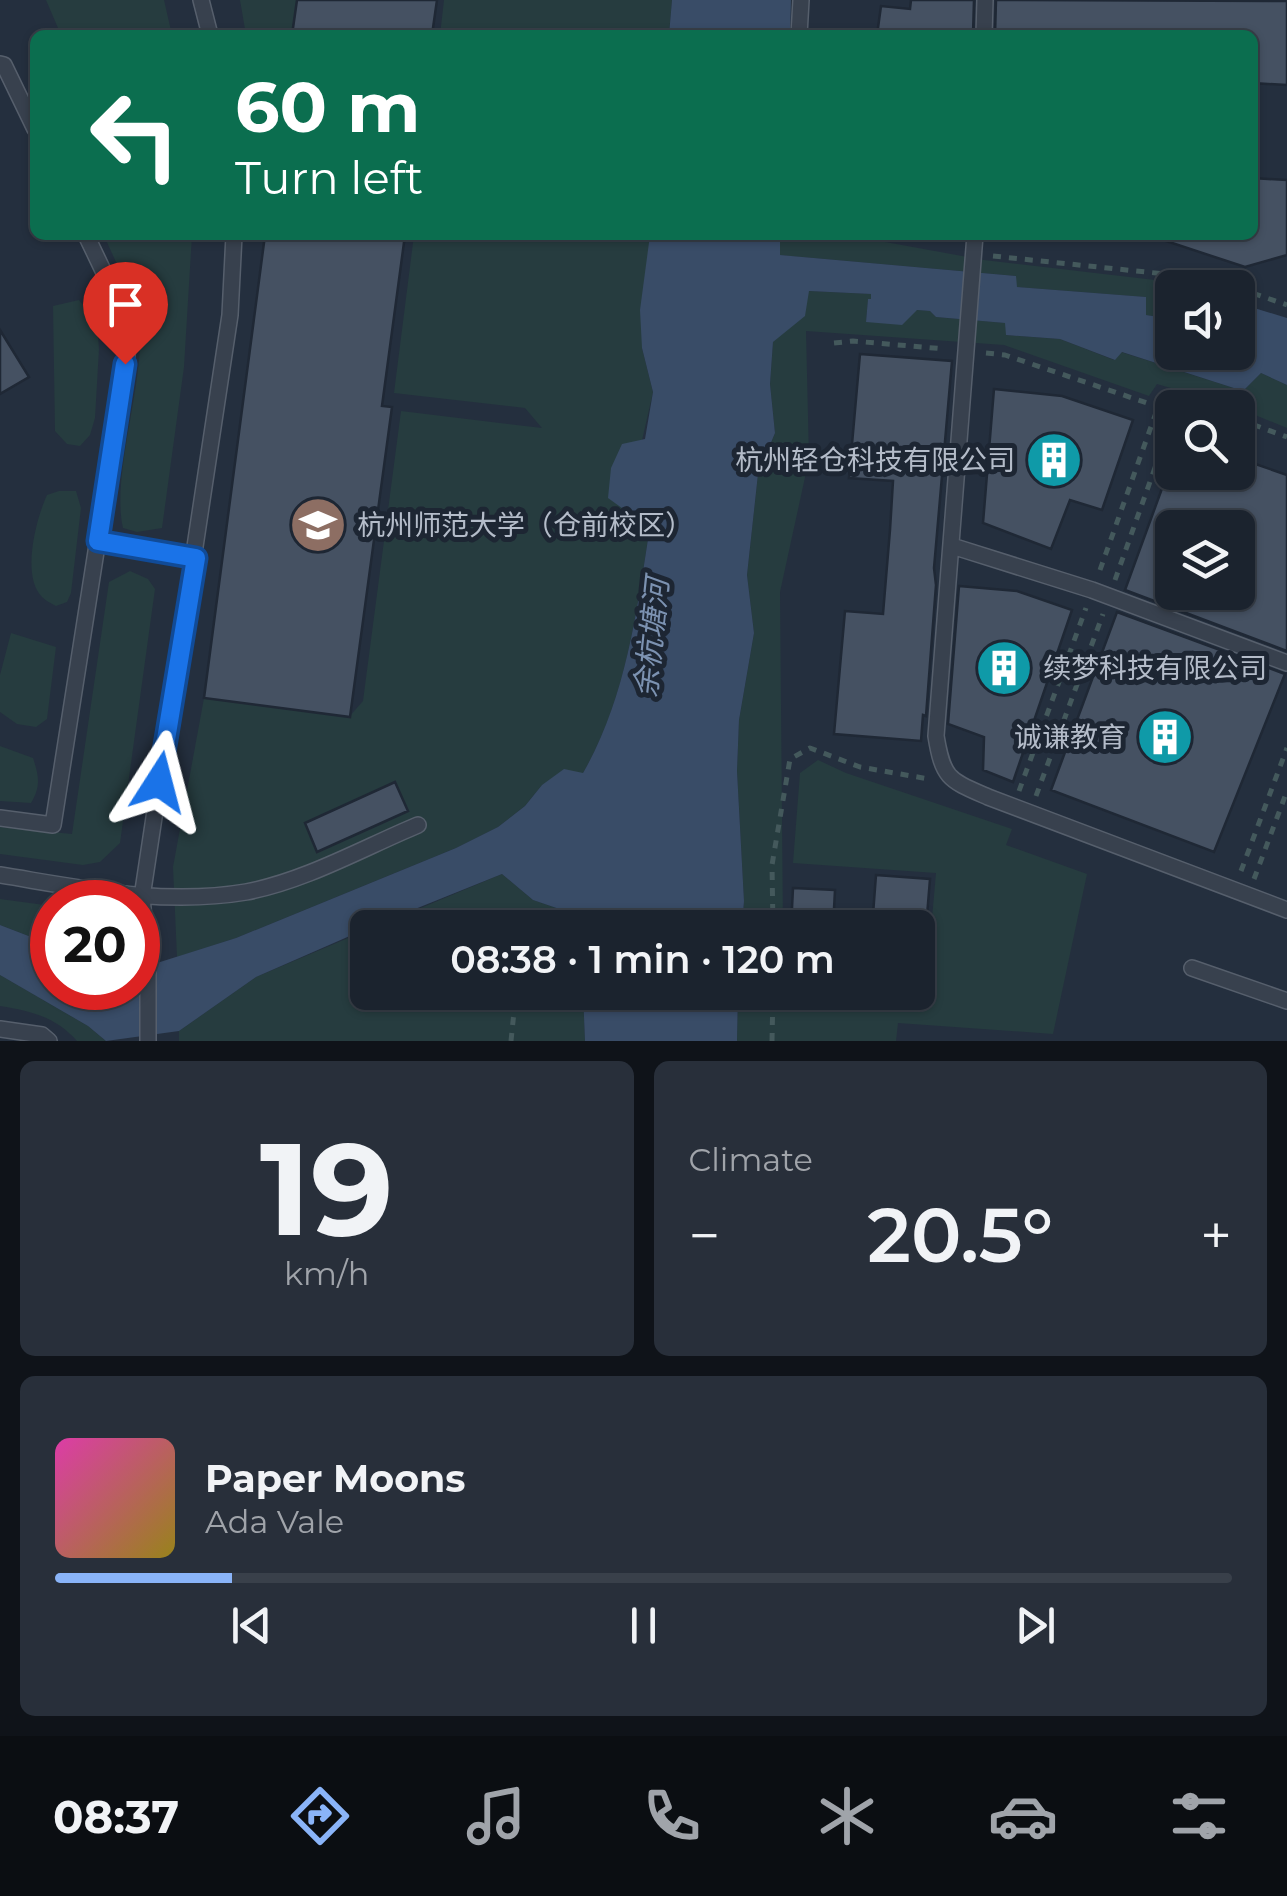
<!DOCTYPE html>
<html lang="en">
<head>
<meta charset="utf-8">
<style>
  body { margin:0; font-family:Montserrat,"Noto Sans SC",sans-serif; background:#282f3a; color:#f1f3f6; height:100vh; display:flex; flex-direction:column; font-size:38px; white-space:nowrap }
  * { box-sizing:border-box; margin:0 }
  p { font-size:32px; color:#a0a4aa }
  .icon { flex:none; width:55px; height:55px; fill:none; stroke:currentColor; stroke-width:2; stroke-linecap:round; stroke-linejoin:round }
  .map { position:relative; height:1041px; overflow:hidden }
  .sheet { display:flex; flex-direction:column; gap:20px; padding:20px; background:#0f1319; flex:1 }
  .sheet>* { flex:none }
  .guide { position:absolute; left:30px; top:30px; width:1228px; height:210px; border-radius:15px; box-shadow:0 2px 8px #0004,0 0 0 2px #39404a; background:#0b6e4f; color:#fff; overflow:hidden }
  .fabs { position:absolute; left:1155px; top:270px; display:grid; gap:20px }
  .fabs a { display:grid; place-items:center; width:100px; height:100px; border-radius:15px; background:#1b232e; box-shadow:0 2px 8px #0004,0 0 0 2px #39404a; font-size:50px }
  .speed { position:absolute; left:30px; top:880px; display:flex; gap:20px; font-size:50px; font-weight:700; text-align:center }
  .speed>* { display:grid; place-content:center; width:130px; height:130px; border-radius:50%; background:#1b232e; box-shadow:0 2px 8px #0004,0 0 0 2px #39404a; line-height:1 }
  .speed .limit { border:15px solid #d22; background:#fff; color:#111 }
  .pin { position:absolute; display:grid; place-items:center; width:85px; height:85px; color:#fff; margin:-102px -42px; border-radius:50% 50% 50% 0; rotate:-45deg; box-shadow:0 0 10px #0007 }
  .pin .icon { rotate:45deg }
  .me { position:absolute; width:110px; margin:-55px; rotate:9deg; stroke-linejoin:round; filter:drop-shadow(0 0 8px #0008) }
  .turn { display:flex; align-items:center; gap:35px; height:210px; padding:0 40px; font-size:45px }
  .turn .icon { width:130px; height:130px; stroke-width:2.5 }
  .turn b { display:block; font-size:70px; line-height:85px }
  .big { font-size:75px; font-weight:600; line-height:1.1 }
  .sheet .card { flex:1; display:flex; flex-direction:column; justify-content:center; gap:15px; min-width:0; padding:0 35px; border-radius:15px; background:#282f3a }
  .sheet .dial { align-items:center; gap:0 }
  .dial b { font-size:130px; line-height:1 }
  .song { display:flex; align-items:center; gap:30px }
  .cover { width:120px; height:120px; border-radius:15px; background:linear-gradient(135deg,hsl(320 70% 55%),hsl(50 70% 35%)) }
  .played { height:10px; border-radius:5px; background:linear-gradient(90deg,#8ab4f8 15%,#39404a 15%) }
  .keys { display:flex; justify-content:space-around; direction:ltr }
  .heat { display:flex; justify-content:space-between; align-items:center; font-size:55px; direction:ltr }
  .sheet .tiles { flex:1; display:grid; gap:20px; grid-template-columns:1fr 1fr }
  .card:last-child { grid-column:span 2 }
  .trip { position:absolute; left:350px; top:910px; width:585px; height:100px; border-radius:15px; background:#1b232e; box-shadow:0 2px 8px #0004,0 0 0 2px #39404a; font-weight:600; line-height:100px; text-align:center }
  .tab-bar { display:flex; height:160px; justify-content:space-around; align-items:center; background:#0b0e12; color:#a0a4aa }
  .tab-bar .icon { width:70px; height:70px }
  .tab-bar .selected { color:#8ab4f8 }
  .tab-bar b { font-size:45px; color:#f1f3f6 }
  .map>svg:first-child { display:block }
  .green { fill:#263c3f }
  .water { fill:#394c67 }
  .building { fill:#455162; stroke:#1f2835; stroke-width:2.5; fill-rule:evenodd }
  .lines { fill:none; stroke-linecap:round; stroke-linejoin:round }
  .service-casing { stroke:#565f6c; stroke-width:18 }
  .path { stroke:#44595c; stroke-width:5; stroke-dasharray:8 8; stroke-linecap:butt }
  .service { stroke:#38414e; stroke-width:15 }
  .route-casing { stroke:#114b97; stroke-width:25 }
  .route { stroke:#1a73e8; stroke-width:18 }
  .labels { text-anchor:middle; stroke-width:10; stroke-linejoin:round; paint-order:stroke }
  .poi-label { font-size:28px; fill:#b4bcc9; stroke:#1d2633; text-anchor:end }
  .water-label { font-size:30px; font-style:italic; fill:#7c92b1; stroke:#1d2633 }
</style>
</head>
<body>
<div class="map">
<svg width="1287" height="1041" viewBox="0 0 1287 1041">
  <rect width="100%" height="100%" fill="#242f3e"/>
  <path class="green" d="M 46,0 L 164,0 L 172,35 L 61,35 Z
    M 240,0 L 297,0 L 292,35 L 246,35 Z
    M 444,0 L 672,0 L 669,35 L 440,35 Z
    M 104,235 L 192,235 L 184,367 L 162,528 L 137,532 L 123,528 C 112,481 139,398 140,344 C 140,306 118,269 104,235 Z
    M 414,235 L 650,235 L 642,348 L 653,392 L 626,511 L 648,539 C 636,618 624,703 583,773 L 542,785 L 525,806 L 498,827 L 456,848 L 236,938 L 177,957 L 173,867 L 204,698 L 349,717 L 363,701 L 401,411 L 542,428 L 525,408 L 394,393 Z
    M 780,235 L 847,235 L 984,260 L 1215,287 L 1172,288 L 1172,319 L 1146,315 L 1145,297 L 1016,287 L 1016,276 L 779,255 Z
    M 809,291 L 872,294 L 871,299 L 868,300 L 866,322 L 917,310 L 930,311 L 936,317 L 1006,323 L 1006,335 L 1060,339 L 1114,360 L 1121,352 L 1243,391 L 1261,373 L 1287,385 L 1287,428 L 1238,408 L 1157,384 L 1149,396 L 1004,345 L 806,331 L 809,459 L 780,592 L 783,927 L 742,928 L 744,901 L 737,771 L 739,720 L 754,633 L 747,575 L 758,474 L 775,433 L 770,384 L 773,342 Z
    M 79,300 L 97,323 L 99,349 L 95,418 L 90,435 L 80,446 L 67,444 L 55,431 L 53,306 Z
    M 59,491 L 76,491 L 81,508 L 71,593 L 67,602 L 56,606 C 51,603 46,601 42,597 C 21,576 36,519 47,495 Z
    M 130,571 L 148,579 L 155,589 L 120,843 L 100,862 L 83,865 L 0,854 L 0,827 L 72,834 L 109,582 Z
    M 11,633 L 56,647 L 47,719 L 36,727 L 17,724 L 0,712 L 0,675 Z
    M 0,746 L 33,758 C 39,776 41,786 31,803 L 0,801 Z
    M 818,760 L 846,773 L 1012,829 L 1006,845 L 1087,874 L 1053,1034 L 898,1023 L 896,1041 L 737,1041 L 738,993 L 918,992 L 918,964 L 928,964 L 936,873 L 793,863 L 800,773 Z
    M 502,874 L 533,900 L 571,913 L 575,927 L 373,928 Z
    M 0,899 L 52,906 L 52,945 L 0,925 Z
    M 367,930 L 368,992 L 583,993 L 585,1041 L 179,1041 L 179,1031 L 256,977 Z
    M 0,975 L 88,1026 L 106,1041 L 77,1041 C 56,1017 31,1011 0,1006 Z"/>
  <path class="water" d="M 672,0 L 791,0 L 790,35 L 669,35 Z
    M 650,235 L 780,235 L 780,255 L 1016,276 L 1017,287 L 1146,297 L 1146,315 L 1172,319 L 1172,352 L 1238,352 L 1238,303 L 1287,318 L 1287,385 L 1261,373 L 1243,391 L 1122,352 L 1115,360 L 1060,339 L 1006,335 L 1005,323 L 936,317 L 930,311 L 917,310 L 902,325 L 866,322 L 868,299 L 871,299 L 871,294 L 809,291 L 805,316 L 773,342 L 770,384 L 775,433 L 758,474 L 747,575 L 754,633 L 739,720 L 737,771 L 744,901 L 742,927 L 575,927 L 571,913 L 533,900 L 502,874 L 368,928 L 256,977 L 179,1031 L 106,1041 L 88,1026 L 0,975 L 0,925 L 52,945 L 52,988 L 138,988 L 138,969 L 236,938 L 456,848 L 498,827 L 525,806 L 542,785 L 564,769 L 583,773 C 624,702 636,618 648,539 L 626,511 L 608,498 L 611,468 L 622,444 L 645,439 L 653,392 L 642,348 L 640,310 Z
    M 583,993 L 738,993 L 737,1041 L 585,1041 Z"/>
  <path class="building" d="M 297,0 L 437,0 L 432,35 L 292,35 Z
    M 911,0 L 974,0 L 973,35 L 877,35 L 881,6 L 910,9 Z
    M 996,0 L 1287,1 L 1287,85 L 1252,83 L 1252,35 L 995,35 Z
    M 1252,178 L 1287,180 L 1287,255 L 1245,267 L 1160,239 L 1161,235 L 1252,235 Z
    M 265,235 L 405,235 L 382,406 L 392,407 L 350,717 L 204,698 Z
    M 0,330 L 29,377 L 0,394 Z
    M 860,354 L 952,361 L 934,568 L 936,585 L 926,716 L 923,715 L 921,741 L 834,734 L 845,611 L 883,614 L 890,530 L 893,481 L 849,478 Z
    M 994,389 L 1062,396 L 1133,420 L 1102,510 L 1070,500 L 1051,549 L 983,523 Z
    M 1238,458 L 1287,475 L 1287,651 L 1125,590 L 1168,472 L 1238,472 ZM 1172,528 L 1238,528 L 1238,592 L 1172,592 Z
    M 959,586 L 1017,591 L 1072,610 L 1013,782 L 983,770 L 984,737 L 948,724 Z
    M 1117,612 L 1285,674 L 1214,852 L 1051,790 Z
    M 395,782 L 408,811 L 317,852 L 305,823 Z
    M 876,875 L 930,879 L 926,928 L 872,928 Z
    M 793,888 L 835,890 L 833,928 L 791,928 Z"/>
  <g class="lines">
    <g class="service-casing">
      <path id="service" d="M 201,0 L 210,35
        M 799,35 L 801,0
        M 984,35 L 985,0
        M 0,64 L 4,65 L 35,129
        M 975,235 L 936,736 C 943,779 949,780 988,797 L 1287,910
        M 97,541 L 195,558
        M 952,546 L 1092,590 L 1287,663
        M 0,818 L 53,825 L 131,329 L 86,235
        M 0,875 C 81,888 163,906 246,892 C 305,881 363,848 418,825
        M 1192,968 L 1287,1001
        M 0,1029 L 42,1035 L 49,1041
        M 148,1041 L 148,963 L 142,897 L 230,315 L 234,235"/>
    </g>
    <path class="path" d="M 993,256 L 1213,279 L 1236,288
      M 1238,288 L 1287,305
      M 834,343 L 853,341 L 945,349
      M 986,353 L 1005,355 L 1159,407
      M 1238,419 L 1287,437
      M 1100,570 L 1163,393 L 1206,408
      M 1115,580 L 1172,420
      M 1019,791 L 1086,608
      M 1036,796 L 1103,614
      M 1241,871 L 1287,748
      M 1254,879 L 1287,791
      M 773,928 L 772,865 L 790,759 L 810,748 L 860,767 L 929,779
      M 511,1041 L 516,992
      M 772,1041 L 773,992"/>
    <use href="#service" class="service"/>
  </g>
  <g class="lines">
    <g class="route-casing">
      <path id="route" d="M 125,364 L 98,541 L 196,558 L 159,782"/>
    </g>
    <use href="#route" class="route"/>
  </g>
  <defs>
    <g id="building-disc" transform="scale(2.875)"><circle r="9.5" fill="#0f9aa8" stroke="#1d2633"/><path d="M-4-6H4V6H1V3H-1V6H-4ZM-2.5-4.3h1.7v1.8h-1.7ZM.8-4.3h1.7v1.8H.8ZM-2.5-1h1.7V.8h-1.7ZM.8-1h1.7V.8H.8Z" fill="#fff"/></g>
    <g id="university-disc" transform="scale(2.875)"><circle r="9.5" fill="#8d6e63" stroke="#1d2633"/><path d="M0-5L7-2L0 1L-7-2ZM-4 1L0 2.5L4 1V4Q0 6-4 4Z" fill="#fff"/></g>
  </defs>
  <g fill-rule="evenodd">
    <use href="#building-disc" x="1054" y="460"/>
    <use href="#university-disc" x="318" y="525"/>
    <use href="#building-disc" x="1004" y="668"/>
    <use href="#building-disc" x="1165" y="737"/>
  </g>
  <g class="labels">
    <g class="poi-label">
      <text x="1015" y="470">杭州轻仓科技有限公司</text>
      <text x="357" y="535" text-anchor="start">杭州师范大学（仓前校区）</text>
      <text x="1043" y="678" text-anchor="start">续梦科技有限公司</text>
      <text x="1126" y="747">诚谦教育</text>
    </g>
    <g class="water-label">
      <text transform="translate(652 638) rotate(-84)" y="10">余杭塘河</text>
    </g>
  </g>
</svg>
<div class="fabs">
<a><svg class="icon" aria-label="sound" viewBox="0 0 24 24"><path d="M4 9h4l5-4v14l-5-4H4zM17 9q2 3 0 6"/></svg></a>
<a><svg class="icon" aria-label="search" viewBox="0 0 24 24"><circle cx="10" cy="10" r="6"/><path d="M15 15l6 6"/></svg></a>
<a><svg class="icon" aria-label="layers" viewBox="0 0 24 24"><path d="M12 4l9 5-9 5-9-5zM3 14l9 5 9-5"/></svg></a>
</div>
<div class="speed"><div class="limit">20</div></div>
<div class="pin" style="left:125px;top:364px;background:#d93025"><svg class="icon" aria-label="arrive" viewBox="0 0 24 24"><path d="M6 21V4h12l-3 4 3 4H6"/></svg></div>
<svg class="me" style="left:159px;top:782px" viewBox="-20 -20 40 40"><path d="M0-17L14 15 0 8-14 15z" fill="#1a73e8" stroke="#fff" stroke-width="4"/></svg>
<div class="trip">08:38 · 1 min · 120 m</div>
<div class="guide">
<div class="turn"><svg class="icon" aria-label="left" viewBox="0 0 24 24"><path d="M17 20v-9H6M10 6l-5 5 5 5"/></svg><div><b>60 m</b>Turn left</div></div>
</div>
</div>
<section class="sheet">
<div class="tiles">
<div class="card dial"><b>19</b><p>km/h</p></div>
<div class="card"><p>Climate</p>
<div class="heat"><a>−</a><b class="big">20.5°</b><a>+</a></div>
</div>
<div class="card">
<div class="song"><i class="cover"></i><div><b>Paper Moons</b><p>Ada Vale</p></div></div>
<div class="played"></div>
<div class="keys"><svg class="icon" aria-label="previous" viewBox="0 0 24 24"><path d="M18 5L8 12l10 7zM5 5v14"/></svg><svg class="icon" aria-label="pause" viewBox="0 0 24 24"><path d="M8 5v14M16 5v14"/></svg><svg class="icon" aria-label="next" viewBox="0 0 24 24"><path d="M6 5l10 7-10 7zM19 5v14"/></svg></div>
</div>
</div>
</section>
<nav class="tab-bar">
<b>08:37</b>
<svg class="icon selected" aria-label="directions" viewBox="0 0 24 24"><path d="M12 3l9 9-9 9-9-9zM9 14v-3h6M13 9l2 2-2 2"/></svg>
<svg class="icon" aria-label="music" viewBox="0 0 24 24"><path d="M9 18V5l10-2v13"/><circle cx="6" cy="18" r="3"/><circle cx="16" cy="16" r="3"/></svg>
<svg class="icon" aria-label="phone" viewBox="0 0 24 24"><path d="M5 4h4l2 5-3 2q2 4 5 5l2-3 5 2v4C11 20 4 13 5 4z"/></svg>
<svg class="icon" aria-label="climate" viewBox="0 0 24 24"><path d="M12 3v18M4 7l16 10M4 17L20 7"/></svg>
<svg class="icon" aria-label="car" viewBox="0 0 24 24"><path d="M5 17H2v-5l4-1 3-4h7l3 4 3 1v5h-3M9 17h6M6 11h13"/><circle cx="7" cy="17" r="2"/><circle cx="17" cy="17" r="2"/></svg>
<svg class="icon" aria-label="filters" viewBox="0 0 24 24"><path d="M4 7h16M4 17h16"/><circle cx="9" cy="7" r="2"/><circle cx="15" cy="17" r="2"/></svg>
</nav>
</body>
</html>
